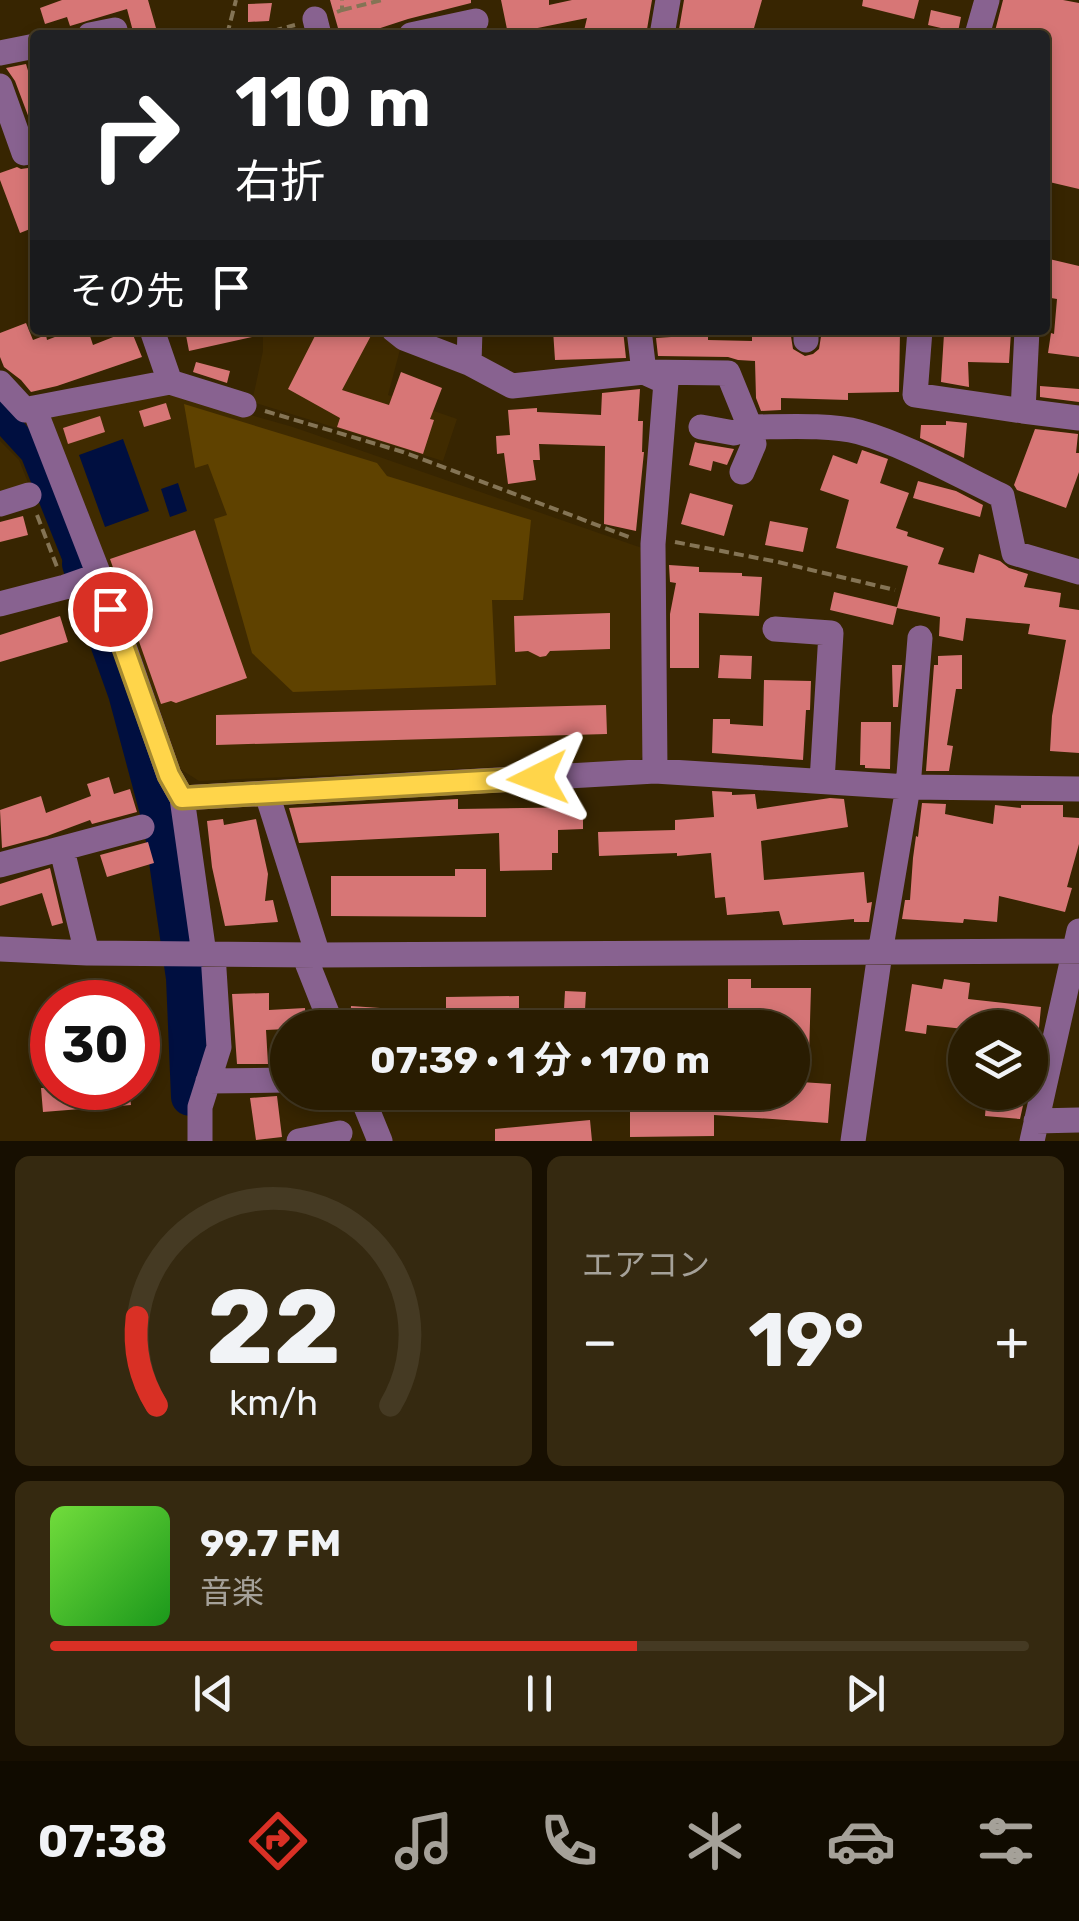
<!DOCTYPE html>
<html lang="ja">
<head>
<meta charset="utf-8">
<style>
  body { margin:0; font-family:Rubik,"Noto Sans JP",sans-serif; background:#352910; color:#f1f3f6; height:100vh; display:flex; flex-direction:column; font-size:38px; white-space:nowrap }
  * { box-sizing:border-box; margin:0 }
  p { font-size:32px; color:#a5a199 }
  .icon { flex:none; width:55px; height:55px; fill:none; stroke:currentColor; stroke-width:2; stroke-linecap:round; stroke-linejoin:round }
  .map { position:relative; height:1141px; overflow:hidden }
  .drawer { display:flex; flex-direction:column; gap:15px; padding:15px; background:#170f01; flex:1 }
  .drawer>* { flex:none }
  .guide { position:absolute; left:30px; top:30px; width:1020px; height:305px; border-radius:10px; box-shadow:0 5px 15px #0003,0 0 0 2px #453a23; background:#202124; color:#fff; overflow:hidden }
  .fabs { position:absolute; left:948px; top:1010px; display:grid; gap:20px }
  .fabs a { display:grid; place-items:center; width:100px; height:100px; border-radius:50%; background:#291c01; box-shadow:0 5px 15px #0003,0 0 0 2px #453a23; font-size:50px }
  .speed { position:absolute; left:30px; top:980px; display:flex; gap:20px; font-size:50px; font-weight:700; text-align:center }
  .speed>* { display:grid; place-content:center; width:130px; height:130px; border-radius:50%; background:#291c01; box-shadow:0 5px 15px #0003,0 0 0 2px #453a23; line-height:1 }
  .speed .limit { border:15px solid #d22; background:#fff; color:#111 }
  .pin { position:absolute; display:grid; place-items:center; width:85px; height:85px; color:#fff; margin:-42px; border:5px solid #fff; border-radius:50%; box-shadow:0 2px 10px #0007 }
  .me { position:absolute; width:110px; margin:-55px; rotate:267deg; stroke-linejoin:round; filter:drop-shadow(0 0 8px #0008) }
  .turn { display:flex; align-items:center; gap:35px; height:210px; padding:0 40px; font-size:45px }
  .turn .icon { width:130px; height:130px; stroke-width:2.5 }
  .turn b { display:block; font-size:70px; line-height:85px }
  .then { display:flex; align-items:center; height:95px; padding:0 40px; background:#0003; gap:20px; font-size:38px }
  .big { font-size:75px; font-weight:700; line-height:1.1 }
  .drawer .widget { flex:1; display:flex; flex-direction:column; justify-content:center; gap:15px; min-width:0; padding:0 35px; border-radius:15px; background:#352910 }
  .drawer .dial { align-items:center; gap:0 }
  .dial svg { height:260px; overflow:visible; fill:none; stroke:#453a23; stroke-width:7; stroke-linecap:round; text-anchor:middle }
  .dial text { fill:#f1f3f6; stroke:none }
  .song { display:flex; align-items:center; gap:30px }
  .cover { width:120px; height:120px; border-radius:15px; background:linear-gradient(135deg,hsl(100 70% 55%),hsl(120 70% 35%)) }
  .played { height:10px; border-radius:5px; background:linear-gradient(90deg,#d93025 60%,#453a23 60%) }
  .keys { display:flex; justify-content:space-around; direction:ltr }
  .heat { display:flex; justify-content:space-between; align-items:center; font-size:55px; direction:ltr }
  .drawer .tiles { flex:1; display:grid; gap:15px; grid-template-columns:1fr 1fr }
  .widget:last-child { grid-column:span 2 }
  .trip { position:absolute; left:270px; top:1010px; width:540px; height:100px; border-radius:50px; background:#291c01; box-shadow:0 5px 15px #0003,0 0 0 2px #453a23; font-weight:700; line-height:100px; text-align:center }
  .dock { display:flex; height:160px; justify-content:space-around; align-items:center; background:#100b00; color:#a5a199 }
  .dock .icon { width:70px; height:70px }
  .dock .selected { color:#d93025 }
  .dock b { font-size:45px; color:#f1f3f6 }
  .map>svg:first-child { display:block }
  .built { fill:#402b00 }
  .green { fill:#5f4200 }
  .water { fill:#000f40 }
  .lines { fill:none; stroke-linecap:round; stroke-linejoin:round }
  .river { stroke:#000f40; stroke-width:38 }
  .building { fill:#d77676 }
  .path { stroke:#847455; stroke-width:4; stroke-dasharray:10 5; stroke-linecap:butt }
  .minor { stroke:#886290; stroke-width:25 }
  .route-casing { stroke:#a68a30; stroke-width:25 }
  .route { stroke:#ffd54a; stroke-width:18 }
</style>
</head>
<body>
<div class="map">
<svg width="1079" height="1141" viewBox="0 0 1079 1141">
  <rect width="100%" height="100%" fill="#372501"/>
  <path class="built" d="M 263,330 L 380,330 L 402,342 L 388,395 L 457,419 L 443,461 L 252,402 L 263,351 Z
    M 165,391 L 293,427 L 642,548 L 645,753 L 640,760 L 199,781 L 174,765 L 48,420 L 51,414 Z
    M 0,441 L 19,460 L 29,485 L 0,494 Z"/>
  <path class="green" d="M 184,404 L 377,463 L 387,476 L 531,520 L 523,600 L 492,600 L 496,685 L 293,692 L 252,653 L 214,519 L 227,515 L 208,464 L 195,468 Z"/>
  <path class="water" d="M 0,394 L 31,431 L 104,611 L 85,617 L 22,460 L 0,436 Z
    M 123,439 L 149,511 L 105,527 L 79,455 Z
    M 178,483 L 187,511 L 170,517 L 161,489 Z"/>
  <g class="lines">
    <path class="river" d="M 81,564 L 127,693 L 163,827 L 185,978 L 190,1097"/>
  </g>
  <path class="building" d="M 62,0 L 148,0 L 158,35 L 134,35 L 127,9 L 70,26 L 67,17 L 45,24 L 40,8 Z
    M 330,0 L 471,0 L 471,3 L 408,19 L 359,35 L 340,35 Z
    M 501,0 L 549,0 L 549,5 L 572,0 L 652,0 L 646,35 L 583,35 L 587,18 L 508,34 Z
    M 684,0 L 762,0 L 752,35 L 725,35 L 699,29 L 698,35 L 678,35 Z
    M 863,0 L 919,0 L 914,19 L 862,6 Z
    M 1003,0 L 1063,0 L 1079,3 L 1079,189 L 1045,181 L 1045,35 L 994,35 Z
    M 272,3 L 269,21 L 248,22 L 248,4 Z
    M 931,10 L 961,17 L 958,32 L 928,25 Z
    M 26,64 L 35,94 L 35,134 L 15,81 L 6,68 Z
    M 17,167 L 21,169 L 35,167 L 35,227 L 20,233 L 0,180 L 0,173 Z
    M 1045,258 L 1079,266 L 1079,357 L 1048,353 L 1051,333 L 1054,334 L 1057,299 L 1045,297 Z
    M 26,323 L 33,340 L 46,335 L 47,340 L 73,330 L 88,330 L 93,345 L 131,330 L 142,357 L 57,386 L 31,392 L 21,380 L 4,367 L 0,357 L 0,333 Z
    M 185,330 L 251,330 L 252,337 L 189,351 Z
    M 318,330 L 374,330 L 342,390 L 389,405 L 401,372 L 442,388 L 430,419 L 434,420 L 423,454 L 337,427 L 340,418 L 288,389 Z
    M 553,330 L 623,330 L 626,358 L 555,360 Z
    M 752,330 L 790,330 L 793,349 L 805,356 L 813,354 L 819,349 L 822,330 L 900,330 L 899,392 L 848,393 L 848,400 L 781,398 L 781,410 L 761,411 L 756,398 L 755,361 L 738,360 L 728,357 L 658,356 L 656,338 L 686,336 L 708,336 L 708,340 L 752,341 Z
    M 986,332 L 1011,332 L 1009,363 L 968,362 L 969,387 L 941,382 L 944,334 L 986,336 Z
    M 196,362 L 230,371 L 227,383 L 193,372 Z
    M 1040,386 L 1079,389 L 1079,402 L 1040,397 Z
    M 640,389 L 638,421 L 643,421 L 642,452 L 644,452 L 636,531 L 604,524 L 605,446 L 539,444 L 540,460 L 533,460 L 536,480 L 508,484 L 504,453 L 497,454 L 496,436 L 510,435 L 508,410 L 537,408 L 537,412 L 601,415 L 602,393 Z
    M 166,403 L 171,419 L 144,427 L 139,411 Z
    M 100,416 L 105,432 L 68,444 L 63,428 Z
    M 946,421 L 967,423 L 964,458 L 920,438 L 921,425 L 946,425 Z
    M 1035,429 L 1078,434 L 1076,453 L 1079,453 L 1079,472 L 1066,508 L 1017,490 L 1014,485 Z
    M 695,442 L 698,443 L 734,449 L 727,465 L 713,461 L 711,471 L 689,465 Z
    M 862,450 L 888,459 L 880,483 L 909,493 L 896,528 L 908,532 L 907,536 L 944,548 L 938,564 L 974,573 L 979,554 L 1000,561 L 1009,568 L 1028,574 L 1024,587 L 1061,593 L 1059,607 L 1079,610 L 1079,753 L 1050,751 L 1052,716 L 1066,640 L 1028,634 L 1030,624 L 966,618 L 963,641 L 939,636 L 940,617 L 897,608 L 893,625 L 830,610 L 834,592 L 897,607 L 908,566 L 836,548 L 849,500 L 820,490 L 833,455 L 857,464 Z
    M 918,481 L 956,491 L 983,505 L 980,517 L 913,498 Z
    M 690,493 L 733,505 L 724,536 L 681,524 Z
    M 23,516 L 28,535 L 0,542 L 0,522 Z
    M 770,521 L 808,528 L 803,552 L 765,545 Z
    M 195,530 L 247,678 L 176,703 L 171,701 L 161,704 L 110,559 Z
    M 669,565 L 699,567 L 699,572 L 742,573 L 742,576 L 762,577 L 759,616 L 699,613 L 699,668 L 670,668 L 670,614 L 676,583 L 670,582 Z
    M 610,613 L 610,649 L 550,651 L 546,656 L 540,657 L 528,651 L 515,652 L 514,616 Z
    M 60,616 L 68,642 L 0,662 L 0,635 Z
    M 720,655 L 752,656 L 751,679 L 718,678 Z
    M 962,655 L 962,689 L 956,689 L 947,745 L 953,746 L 949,771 L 926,771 L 934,665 L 938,665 L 938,656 Z
    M 892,665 L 902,665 L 898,707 L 893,707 Z
    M 764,680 L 811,681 L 810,710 L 806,710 L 803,760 L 712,753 L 713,719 L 730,719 L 730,724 L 763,726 Z
    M 606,705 L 607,734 L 216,745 L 216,715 Z
    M 861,722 L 891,722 L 890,769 L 865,768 L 865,765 L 860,765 Z
    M 109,777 L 114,794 L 130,789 L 137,812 L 92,824 L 90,820 L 47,836 L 2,848 L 0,810 L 41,796 L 46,813 L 91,796 L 87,784 Z
    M 712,791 L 732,792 L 732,795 L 755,794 L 757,809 L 830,798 L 844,799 L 848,827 L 761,841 L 764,880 L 864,872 L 867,903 L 872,902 L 869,922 L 854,922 L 854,919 L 783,925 L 779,911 L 727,915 L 725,897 L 715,898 L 711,853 L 677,856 L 677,853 L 599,856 L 598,832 L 675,830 L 675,820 L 714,817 Z
    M 458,799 L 458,809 L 583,807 L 583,829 L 558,830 L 558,853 L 552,853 L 552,870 L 500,871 L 499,833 L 299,843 L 289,808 Z
    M 922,803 L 946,804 L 945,814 L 993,824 L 995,805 L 1021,808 L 1021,805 L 1063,805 L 1063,817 L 1079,818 L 1079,844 L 1067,887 L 1072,888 L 1065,912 L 999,896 L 997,922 L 964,919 L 963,923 L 902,919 L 905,900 L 910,900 L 913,858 L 916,836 L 918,837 Z
    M 223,819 L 224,825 L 256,819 L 268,874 L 265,901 L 273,900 L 278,922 L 225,926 L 212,867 L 207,821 Z
    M 148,842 L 154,863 L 107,877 L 100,855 Z
    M 50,868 L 63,923 L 52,926 L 42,893 L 0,906 L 0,884 Z
    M 455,869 L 486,869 L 486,917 L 331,916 L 331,876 L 455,876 Z
    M 728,979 L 751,979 L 751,988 L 811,988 L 809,1055 L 792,1055 L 792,1028 L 728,1028 Z
    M 944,979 L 970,983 L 968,999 L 1041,1007 L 1039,1028 L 964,1028 L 964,1029 L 927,1025 L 926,1034 L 905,1031 L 912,984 L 942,989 Z
    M 565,991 L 586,992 L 584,1028 L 563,1028 Z
    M 269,993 L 269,1010 L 305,1008 L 306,1028 L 266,1030 L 268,1064 L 237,1064 L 232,994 Z
    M 519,996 L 519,1028 L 446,1028 L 446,997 Z
    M 351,1006 L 380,1008 L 379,1028 L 350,1028 Z
    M 801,1082 L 831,1084 L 828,1123 L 714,1115 L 714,1136 L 630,1137 L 630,1092 L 792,1092 L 792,1090 L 801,1091 Z
    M 41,1088 L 129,1088 L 131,1105 L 43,1112 Z
    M 987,1092 L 1026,1092 L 1020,1119 L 985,1116 Z
    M 277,1096 L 282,1137 L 256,1140 L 250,1098 Z
    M 590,1120 L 592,1141 L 495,1141 L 495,1129 Z"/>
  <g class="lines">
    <path class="path" d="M 342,10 L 382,0
      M 337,12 L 342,10 L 342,0
      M 227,35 L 236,0
      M 258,35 L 295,25
      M 265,411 L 403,452 L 629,537
      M 37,515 L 57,567
      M 675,542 L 778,562 L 895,590
      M 73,609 L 82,637"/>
    <path class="minor" d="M 315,19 L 319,35
      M 90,35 L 115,30
      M 411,35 L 476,21
      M 662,35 L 668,0
      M 977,35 L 987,0
      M 0,53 L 35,46
      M 0,86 L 24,153 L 35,150
      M 152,330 L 170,382
      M 394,330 L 404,338 L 469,363 L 512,386 L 644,372 L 728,373 L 750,427 C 780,427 830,424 859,432 C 906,445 958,475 1002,496 L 1014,553 L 1079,572
      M 639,330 L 644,372 L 666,382 L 653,544 L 655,771
      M 806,330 L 806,340
      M 920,330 L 915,395 L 1023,411
      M 1027,330 L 1023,411 L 1079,418
      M 469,363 L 470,330
      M 0,383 L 25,410 L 34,408
      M 701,427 L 734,433 L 750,427 L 754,444 L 742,472
      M 0,504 L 29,495
      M 0,604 L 65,587 L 99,575
      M 775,629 L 831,633 L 822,781
      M 267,794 L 318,955
      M 182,798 L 169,775 L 99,575 L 34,408 L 170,382 L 244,405
      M 62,850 L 87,953
      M 0,865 L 142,827
      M 0,949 L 87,953 L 318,955 L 1079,951
      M 204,954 L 182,798 L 655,771 L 908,787 L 1079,789
      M 304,955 L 333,1028
      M 208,1081 L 288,1080
      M 360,1092 L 380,1141
      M 1036,1121 L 1079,1120
      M 200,1141 L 200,1107 L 219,1047 L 213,954
      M 299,1141 L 340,1133
      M 853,1141 L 880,953 L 908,787 L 920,638
      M 1032,1141 L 1079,931"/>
  </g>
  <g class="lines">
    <g class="route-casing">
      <path id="route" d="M 110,609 L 169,775 L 182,798 L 538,778"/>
    </g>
    <use href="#route" class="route"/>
  </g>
</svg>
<div class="fabs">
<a><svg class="icon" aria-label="layers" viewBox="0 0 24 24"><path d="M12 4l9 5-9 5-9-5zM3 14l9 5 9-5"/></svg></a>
</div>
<div class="speed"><div class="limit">30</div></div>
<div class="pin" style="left:110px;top:609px;background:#d93025"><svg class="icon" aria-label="arrive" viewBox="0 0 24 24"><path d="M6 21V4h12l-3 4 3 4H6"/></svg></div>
<svg class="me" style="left:538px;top:778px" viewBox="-20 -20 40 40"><path d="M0-17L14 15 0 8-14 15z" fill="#ffd54a" stroke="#fff" stroke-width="4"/></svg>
<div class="trip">07:39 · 1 分 · 170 m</div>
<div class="guide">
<div class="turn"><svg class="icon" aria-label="right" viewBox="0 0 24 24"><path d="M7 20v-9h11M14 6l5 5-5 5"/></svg><div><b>110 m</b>右折</div></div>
<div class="then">その先<svg class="icon" aria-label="arrive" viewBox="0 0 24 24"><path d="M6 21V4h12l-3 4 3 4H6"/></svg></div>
</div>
</div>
<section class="drawer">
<div class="tiles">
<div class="widget dial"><svg viewBox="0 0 100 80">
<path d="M14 69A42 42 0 1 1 86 69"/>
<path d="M14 69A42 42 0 0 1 8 42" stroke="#d93025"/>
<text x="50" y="56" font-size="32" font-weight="700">22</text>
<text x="50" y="72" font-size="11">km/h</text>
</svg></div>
<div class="widget"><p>エアコン</p>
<div class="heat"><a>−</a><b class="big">19°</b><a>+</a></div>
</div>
<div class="widget">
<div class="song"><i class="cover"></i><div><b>99.7 FM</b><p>音楽</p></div></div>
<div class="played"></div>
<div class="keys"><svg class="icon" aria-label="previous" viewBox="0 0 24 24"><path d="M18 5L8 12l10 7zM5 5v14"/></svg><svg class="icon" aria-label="pause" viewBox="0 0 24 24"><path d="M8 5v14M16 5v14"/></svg><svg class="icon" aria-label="next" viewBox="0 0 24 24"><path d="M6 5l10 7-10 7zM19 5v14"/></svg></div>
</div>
</div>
</section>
<nav class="dock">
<b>07:38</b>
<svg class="icon selected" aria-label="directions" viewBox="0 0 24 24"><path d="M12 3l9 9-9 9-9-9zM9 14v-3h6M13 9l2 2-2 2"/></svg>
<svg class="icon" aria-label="music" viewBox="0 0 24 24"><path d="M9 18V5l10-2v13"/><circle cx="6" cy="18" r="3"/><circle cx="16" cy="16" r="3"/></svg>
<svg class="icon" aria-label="phone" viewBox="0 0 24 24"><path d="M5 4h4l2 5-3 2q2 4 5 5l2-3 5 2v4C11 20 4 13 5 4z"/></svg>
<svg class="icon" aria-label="climate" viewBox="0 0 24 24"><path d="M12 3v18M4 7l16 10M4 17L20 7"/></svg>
<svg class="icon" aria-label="car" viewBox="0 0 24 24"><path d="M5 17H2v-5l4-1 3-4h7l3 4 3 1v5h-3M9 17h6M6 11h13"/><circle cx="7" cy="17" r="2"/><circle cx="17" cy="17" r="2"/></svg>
<svg class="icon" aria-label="filters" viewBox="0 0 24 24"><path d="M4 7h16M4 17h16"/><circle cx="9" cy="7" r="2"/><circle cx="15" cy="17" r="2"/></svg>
</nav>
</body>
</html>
